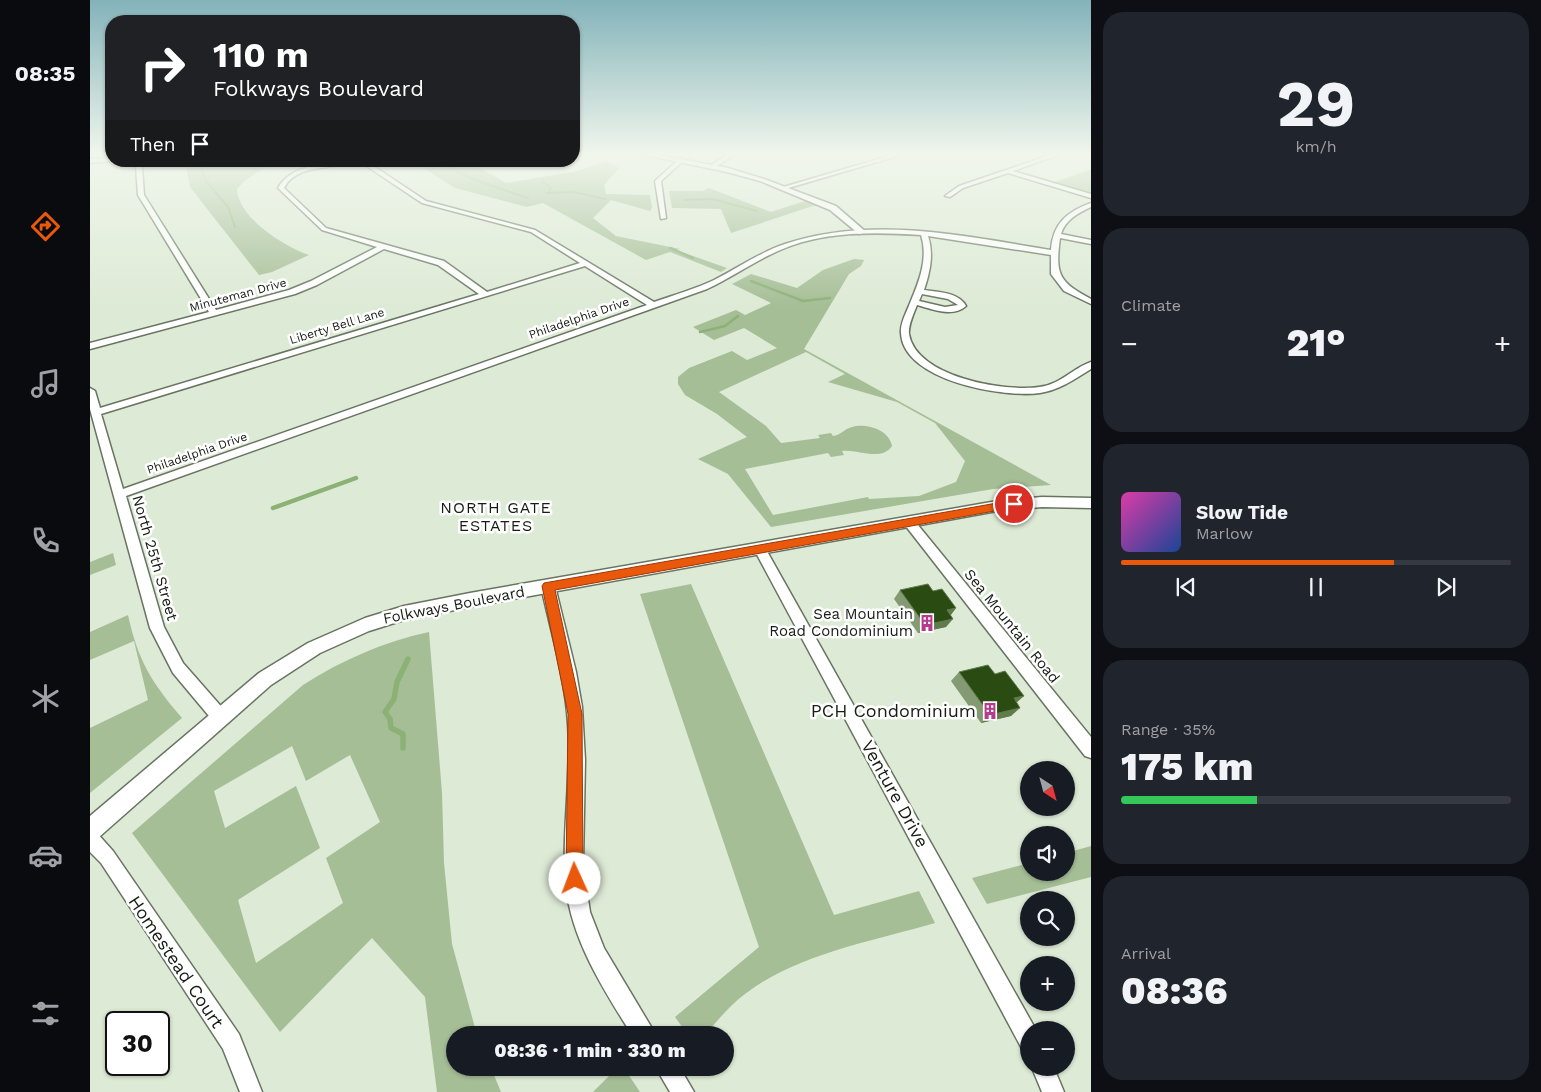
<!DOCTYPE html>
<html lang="en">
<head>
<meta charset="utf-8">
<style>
  body { margin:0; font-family:"Work Sans",sans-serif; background:#20242c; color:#f1f3f6; height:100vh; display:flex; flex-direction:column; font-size:19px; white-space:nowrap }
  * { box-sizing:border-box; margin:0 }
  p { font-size:16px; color:#9ea1a6 }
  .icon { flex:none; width:28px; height:28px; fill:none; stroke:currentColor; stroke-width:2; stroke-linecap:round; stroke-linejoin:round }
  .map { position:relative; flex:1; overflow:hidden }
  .sheet { display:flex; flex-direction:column; gap:12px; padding:12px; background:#0d0f14; width:450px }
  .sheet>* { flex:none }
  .banner { position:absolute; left:15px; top:15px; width:475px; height:152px; border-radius:20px; box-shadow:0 1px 4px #0004; background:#202124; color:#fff; overflow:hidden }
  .needle { width:32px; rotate:144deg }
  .controls { position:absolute; left:930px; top:761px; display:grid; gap:10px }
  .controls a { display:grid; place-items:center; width:55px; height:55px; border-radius:50%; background:#171b24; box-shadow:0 1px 4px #0004; font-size:25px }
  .speed { position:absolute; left:15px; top:1011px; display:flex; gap:10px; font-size:25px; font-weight:700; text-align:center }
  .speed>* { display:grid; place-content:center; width:65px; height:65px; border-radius:50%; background:#171b24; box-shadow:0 1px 4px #0004; line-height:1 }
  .speed .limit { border:2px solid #111; border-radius:8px; background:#fff; color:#111 }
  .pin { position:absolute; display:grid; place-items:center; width:42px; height:42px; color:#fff; margin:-21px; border:2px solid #fff; border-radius:50%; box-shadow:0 1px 5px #0007 }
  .me { position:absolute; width:55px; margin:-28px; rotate:358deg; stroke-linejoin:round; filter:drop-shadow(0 0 4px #0008) }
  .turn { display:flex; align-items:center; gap:18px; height:105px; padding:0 25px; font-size:22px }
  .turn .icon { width:65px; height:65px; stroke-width:2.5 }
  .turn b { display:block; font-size:35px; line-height:42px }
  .then { display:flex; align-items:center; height:48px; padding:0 25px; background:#0003; gap:10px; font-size:19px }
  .big { font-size:38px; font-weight:800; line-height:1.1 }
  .sheet .card { flex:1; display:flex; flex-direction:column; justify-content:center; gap:8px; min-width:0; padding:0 18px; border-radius:20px; background:#20242c }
  .sheet .dial { align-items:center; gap:0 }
  .dial b { font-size:65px; line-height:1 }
  .song { display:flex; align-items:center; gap:15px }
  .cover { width:60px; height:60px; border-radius:8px; background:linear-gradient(135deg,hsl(320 70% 55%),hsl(220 70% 35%)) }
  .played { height:5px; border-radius:2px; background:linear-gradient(90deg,#ea580c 70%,#363941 70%) }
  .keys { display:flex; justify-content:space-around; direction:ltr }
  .heat { display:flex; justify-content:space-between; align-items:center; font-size:28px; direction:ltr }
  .charge { height:8px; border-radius:4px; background:linear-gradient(90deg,#34c759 35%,#363941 0) }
  .trip { position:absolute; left:356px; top:1026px; width:288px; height:50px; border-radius:25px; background:#171b24; box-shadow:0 1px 4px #0004; font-weight:800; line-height:50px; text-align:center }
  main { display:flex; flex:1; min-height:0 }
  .tab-bar { display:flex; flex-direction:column; width:90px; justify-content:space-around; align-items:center; background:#090b0e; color:#9ea1a6 }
  .tab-bar .icon { width:35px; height:35px }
  .tab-bar .current { color:#ea580c }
  .tab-bar b { font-size:22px; color:#f1f3f6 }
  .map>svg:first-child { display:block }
  .green { fill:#a5be96; fill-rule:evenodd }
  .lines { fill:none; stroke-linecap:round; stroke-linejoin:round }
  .stream-far3 { stroke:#8bb175; stroke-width:2 }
  .stream-far2 { stroke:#8bb175; stroke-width:2.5 }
  .stream-far1 { stroke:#8bb175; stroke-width:4.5 }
  .stream { stroke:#8bb175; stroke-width:5.5 }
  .minor-casing { stroke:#687461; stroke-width:3 }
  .tertiary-casing { stroke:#687461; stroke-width:3 }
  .minor { fill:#fff; fill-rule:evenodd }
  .tertiary { fill:#fff; fill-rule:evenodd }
  .wall { fill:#849a73 }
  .shaded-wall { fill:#607b4c }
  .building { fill:#2a4b11; stroke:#607b4c }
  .route { fill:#ea580c; stroke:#983908 }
  .labels { text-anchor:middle; stroke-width:5; stroke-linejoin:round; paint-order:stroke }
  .far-street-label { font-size:12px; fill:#161b13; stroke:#fff }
  .street-label { font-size:15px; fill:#161b13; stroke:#fff }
  .poi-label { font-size:15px; fill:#161b13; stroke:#fff; text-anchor:end }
  .neighbourhood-label { font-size:16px; letter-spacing:1px; fill:#161b13; stroke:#fff }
  .near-poi-label { font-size:18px; fill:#161b13; stroke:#fff; text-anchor:end }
  .near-street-label { font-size:18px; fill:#161b13; stroke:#fff }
</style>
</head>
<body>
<main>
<nav class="tab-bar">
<b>08:35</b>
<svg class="icon current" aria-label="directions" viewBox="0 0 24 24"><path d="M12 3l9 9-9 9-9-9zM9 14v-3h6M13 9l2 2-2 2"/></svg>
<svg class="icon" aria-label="music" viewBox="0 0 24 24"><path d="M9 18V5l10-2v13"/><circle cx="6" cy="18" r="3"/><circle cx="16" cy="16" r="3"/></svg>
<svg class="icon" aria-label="phone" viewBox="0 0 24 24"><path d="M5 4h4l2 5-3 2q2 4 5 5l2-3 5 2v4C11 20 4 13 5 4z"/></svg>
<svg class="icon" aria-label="climate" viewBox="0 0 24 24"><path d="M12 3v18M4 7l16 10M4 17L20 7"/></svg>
<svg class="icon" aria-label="car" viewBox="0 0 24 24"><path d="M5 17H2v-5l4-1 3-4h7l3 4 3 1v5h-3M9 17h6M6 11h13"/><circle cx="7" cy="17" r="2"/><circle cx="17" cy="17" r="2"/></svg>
<svg class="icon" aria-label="filters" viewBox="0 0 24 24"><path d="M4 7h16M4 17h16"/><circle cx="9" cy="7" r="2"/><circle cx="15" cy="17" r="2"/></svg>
</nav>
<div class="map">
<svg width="1001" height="1092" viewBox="0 0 1001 1092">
  <rect width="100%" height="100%" fill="#ddead5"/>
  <path class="green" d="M 95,161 L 199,161 C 179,166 160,173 147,189 C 148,218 194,246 219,255 L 182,272 L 169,275 L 100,187 Z
    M 322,161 L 378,161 L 416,183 L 488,171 L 517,161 L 529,168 L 514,185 L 516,194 L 560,195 L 562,208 L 560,211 L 521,200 L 503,218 L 526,236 L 590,249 L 586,250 L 637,268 L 631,272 L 580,252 L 556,260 L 453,203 L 437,207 L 365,188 Z
    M 1001,169 L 1001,195 L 963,183 Z
    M 619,188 L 681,212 L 715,201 L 726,205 L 641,233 L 631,209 L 582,208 L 579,191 L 613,191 Z
    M 764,259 L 774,260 L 771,266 L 759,274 L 714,349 L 961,485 L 903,489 L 681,527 L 638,474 L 608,459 L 657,437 L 627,414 L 595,395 L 588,384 L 588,377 L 599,368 L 642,351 L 657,360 L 687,348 L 654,328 L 624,340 L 603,327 L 646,310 L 655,315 L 681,303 L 642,284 L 661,274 L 707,288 L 733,270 ZM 716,352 L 755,374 L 738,382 L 807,402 L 845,423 L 875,461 L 866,482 L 829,496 L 779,499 L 778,497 L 683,515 L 655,469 L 738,453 L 741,457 L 754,455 L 752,451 C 768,449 791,462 802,446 C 799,429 775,423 762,427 C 754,429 751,435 743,436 L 741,433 L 728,435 L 730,438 L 691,443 L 676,426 L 629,392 Z
    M 23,553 L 26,565 L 0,575 L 0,562 Z
    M 601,584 L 744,915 L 829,891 L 845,923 C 783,941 707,954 655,994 C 640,1005 627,1021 615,1035 L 598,1035 L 585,1017 L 669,947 L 550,594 Z
    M 38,615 C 48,661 62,683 92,718 L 0,793 L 0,728 L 58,700 L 44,641 L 0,660 L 0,632 Z
    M 339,632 L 352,793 L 354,863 L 362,944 L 387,1035 L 365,1035 L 365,1068 L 401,1068 L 411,1092 L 347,1092 L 335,997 L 282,938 L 190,1032 L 42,833 L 213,685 C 252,660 293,642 339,632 ZM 202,746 L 216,781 L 260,755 L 290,822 L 236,858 L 253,903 L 166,963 L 148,900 L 230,848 L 206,786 L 135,828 L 124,791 Z
    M 1001,846 L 1001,877 L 897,904 L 882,878 L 939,863 L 939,872 L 976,872 L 976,853 Z
    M 527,1068 L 534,1068 L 550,1092 L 503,1092 Z"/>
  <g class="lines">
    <path class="stream-far3" d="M 109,161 L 116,181 L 138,207 L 145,227
      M 345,161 L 385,180 L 438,198
      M 453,179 L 453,182 L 461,188 L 459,192
      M 456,193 L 484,192 L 515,199
      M 594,200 L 622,199 L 667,211"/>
    <path class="stream-far2" d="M 580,248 L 603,258
      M 661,281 L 713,301 L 740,298
      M 610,332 L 635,326 L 648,316"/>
    <path class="stream-far1" d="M 183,508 L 266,478"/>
    <path class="stream" d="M 313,748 L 313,734 L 301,728 L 300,719 L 295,712 L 304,699 L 307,682 L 318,659"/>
    <g class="minor-casing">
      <path id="minor" d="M 637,155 L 644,155 L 624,168 L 620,168 L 620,166 Z
        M 802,155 L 811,155 L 695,189 L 690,188 Z
        M 960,155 L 968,155 L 923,171 L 1001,194 L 1001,198 L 918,173 L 873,188 L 860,197 L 855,196 L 869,186 Z
        M 21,158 L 22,161 L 0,163 L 0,159 Z
        M 36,161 L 44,161 L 52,166 L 54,195 L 126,310 L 199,290 L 221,281 L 287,247 L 232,230 L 188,188 C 201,164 242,161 267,161 C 246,170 206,163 194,188 L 236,228 L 354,261 L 397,292 L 490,263 L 441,232 L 332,203 L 269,161 L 276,161 L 336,201 L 445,230 L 564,302 C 584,295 605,289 624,280 C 648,268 670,252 695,244 C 782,215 874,236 961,250 C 963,224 976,212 1001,203 L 1001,207 C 988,213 975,220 971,234 L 1001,240 L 1001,244 L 970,238 C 965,275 969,282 1001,299 L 1001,304 L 974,291 L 961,274 L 961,255 L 838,236 C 844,254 840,272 834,290 C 847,292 869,292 876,306 C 863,318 842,309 827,305 C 824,313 818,325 819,334 C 826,377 914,392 949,387 C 970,385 983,368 1001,362 L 1001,369 C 985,379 969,390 950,393 C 914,398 813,381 811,333 C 810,325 815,315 818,308 C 828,284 839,260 831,235 C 784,232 732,231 688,251 C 663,262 641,278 617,289 L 36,496 L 74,627 L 93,663 L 136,712 L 138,717 L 136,722 L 130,724 L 124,722 L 83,673 L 60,628 L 0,409 L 0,388 L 5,391 L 10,408 L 389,294 L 348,265 L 294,249 L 227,285 L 205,294 L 0,349 L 0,343 L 119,312 L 48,195 L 46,167 ZM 495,266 L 557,305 L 33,489 L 11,414 ZM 832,294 L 858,299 L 868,305 L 855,307 L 829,301 Z
        M 587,161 L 592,162 L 571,181 L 576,218 L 571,219 L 565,181 Z
        M 819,518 L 823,519 L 1001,737 L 1001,758 L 995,756 L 815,525 L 813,522 L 815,519 Z
        M 670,544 L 674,546 L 946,1030 L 939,1030 L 939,1050 L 931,1047 L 664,549 L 666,546 Z
        M 458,581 L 463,582 L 465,586 L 486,672 L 492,707 L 495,760 L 493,865 L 500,912 L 514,948 L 566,1035 L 542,1035 C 514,990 482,941 476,887 C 471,833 482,778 478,724 C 475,677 461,632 451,586 L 453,582 Z
        M 0,829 L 6,832 L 23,851 L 149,1034 L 172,1092 L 150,1092 L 133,1049 L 11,863 L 0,852 Z
        M 566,1068 L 590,1068 L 604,1092 L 580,1092 Z
        M 942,1068 L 964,1068 L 974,1092 L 952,1092 Z"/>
    </g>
    <g class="tertiary-casing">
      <path id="tertiary" d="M 555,155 L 569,155 L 638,168 L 674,179 L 746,206 L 776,232 L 769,234 L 740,210 L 670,181 L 637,172 Z
        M 952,497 L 1001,498 L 1001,508 L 952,507 L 907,511 L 380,607 L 314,620 L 279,631 L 230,653 L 181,685 L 8,838 L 0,841 L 0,816 L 169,673 L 218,643 L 275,618 L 314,606 L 380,593 L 907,501 Z"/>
    </g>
    <use href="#minor" class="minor"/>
    <use href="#tertiary" class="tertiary"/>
  </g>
  <path class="wall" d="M 810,590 L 843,591 L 866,608 L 861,615 L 856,627 L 828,633 L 804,599 Z
    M 869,672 L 905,674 L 934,696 L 926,702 L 921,716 L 891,723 L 861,681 Z"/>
  <path class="shaded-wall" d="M 866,608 L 859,617 L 857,610 Z
    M 863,619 L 856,627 L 828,633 L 835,625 Z
    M 934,696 L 925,704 L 924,698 Z
    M 930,708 L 921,716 L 891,723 L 900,715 Z"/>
  <path class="building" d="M 838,584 L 843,591 L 852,589 L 866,608 L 857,610 L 863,619 L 835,625 L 810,590 Z
    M 898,665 L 905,674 L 915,671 L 934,696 L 924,698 L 930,708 L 900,715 L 869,672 Z"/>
  <linearGradient id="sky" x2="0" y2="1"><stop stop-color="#83b3ba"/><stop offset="0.5" stop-color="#f0f6ec"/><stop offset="1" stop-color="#f0f6ec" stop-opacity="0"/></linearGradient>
  <rect width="1001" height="308" fill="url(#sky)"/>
  <path class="route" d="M 924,500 L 929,504 L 927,507 L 465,590 L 492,714 L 493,879 L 491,885 L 485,888 L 479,885 L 476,879 L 478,714 L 452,586 L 454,583 Z"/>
  <defs>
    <g id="building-bare" transform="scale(1.35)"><path d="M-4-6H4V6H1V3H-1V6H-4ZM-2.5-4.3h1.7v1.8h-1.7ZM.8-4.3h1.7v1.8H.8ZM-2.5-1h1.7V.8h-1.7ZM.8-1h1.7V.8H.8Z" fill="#b73b8c" stroke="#fff" stroke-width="2.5" paint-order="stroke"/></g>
  </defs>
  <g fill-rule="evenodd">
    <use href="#building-bare" x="837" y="623"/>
    <use href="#building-bare" x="900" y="711"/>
  </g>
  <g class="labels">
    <g class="far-street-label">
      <text transform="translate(148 295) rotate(-15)" y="4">Minuteman Drive</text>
      <text transform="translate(489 318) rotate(-19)" y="4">Philadelphia Drive</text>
      <text transform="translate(247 326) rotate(-17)" y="4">Liberty Bell Lane</text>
      <text transform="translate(107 453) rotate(-19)" y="4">Philadelphia Drive</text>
    </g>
    <g class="street-label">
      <text transform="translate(65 558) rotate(74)" y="5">North 25th Street</text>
      <text transform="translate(364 605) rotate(-11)" y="5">Folkways Boulevard</text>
      <text transform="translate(922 626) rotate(51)" y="5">Sea Mountain Road</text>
    </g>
    <g class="poi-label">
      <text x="823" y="619">Sea Mountain<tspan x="823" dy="17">Road Condominium</tspan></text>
    </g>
    <g class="neighbourhood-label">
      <text x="406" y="513">NORTH GATE<tspan x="406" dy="18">ESTATES</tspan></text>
    </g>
    <g class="near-poi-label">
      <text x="886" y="717">PCH Condominium</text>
    </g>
    <g class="near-street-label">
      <text transform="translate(805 794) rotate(61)" y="6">Venture Drive</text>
      <text transform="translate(86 962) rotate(56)" y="6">Homestead Court</text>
    </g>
  </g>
</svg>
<div class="controls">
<a><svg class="needle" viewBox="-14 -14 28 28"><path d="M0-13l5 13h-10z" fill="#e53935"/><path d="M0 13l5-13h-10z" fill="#9ea1a6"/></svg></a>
<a><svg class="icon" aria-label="sound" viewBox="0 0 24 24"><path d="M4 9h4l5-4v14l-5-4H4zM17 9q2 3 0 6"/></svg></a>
<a><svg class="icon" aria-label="search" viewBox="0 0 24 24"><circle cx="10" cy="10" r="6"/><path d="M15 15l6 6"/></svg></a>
<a>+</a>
<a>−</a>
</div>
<div class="speed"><div class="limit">30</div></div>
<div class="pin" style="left:924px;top:504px;background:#d93025"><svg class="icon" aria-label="arrive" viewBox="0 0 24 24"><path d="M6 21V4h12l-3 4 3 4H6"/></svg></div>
<svg class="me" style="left:485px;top:879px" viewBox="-20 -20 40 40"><circle r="19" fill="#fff"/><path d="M0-13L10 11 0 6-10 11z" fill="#ea580c"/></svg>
<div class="trip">08:36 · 1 min · 330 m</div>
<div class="banner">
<div class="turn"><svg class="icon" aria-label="right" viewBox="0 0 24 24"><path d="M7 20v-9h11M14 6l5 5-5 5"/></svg><div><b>110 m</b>Folkways Boulevard</div></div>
<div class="then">Then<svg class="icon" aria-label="arrive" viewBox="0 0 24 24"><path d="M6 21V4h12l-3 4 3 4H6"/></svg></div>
</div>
</div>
<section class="sheet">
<div class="card dial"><b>29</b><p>km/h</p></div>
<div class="card"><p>Climate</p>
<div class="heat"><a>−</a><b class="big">21°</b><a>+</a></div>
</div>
<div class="card">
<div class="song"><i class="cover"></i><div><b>Slow Tide</b><p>Marlow</p></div></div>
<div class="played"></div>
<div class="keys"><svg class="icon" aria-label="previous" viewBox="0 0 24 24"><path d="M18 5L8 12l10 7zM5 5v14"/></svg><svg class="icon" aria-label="pause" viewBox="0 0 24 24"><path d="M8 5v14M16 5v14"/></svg><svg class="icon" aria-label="next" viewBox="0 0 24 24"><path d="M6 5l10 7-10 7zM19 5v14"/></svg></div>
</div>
<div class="card"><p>Range · 35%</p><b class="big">175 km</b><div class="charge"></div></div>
<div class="card"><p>Arrival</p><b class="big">08:36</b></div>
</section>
</main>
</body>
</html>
